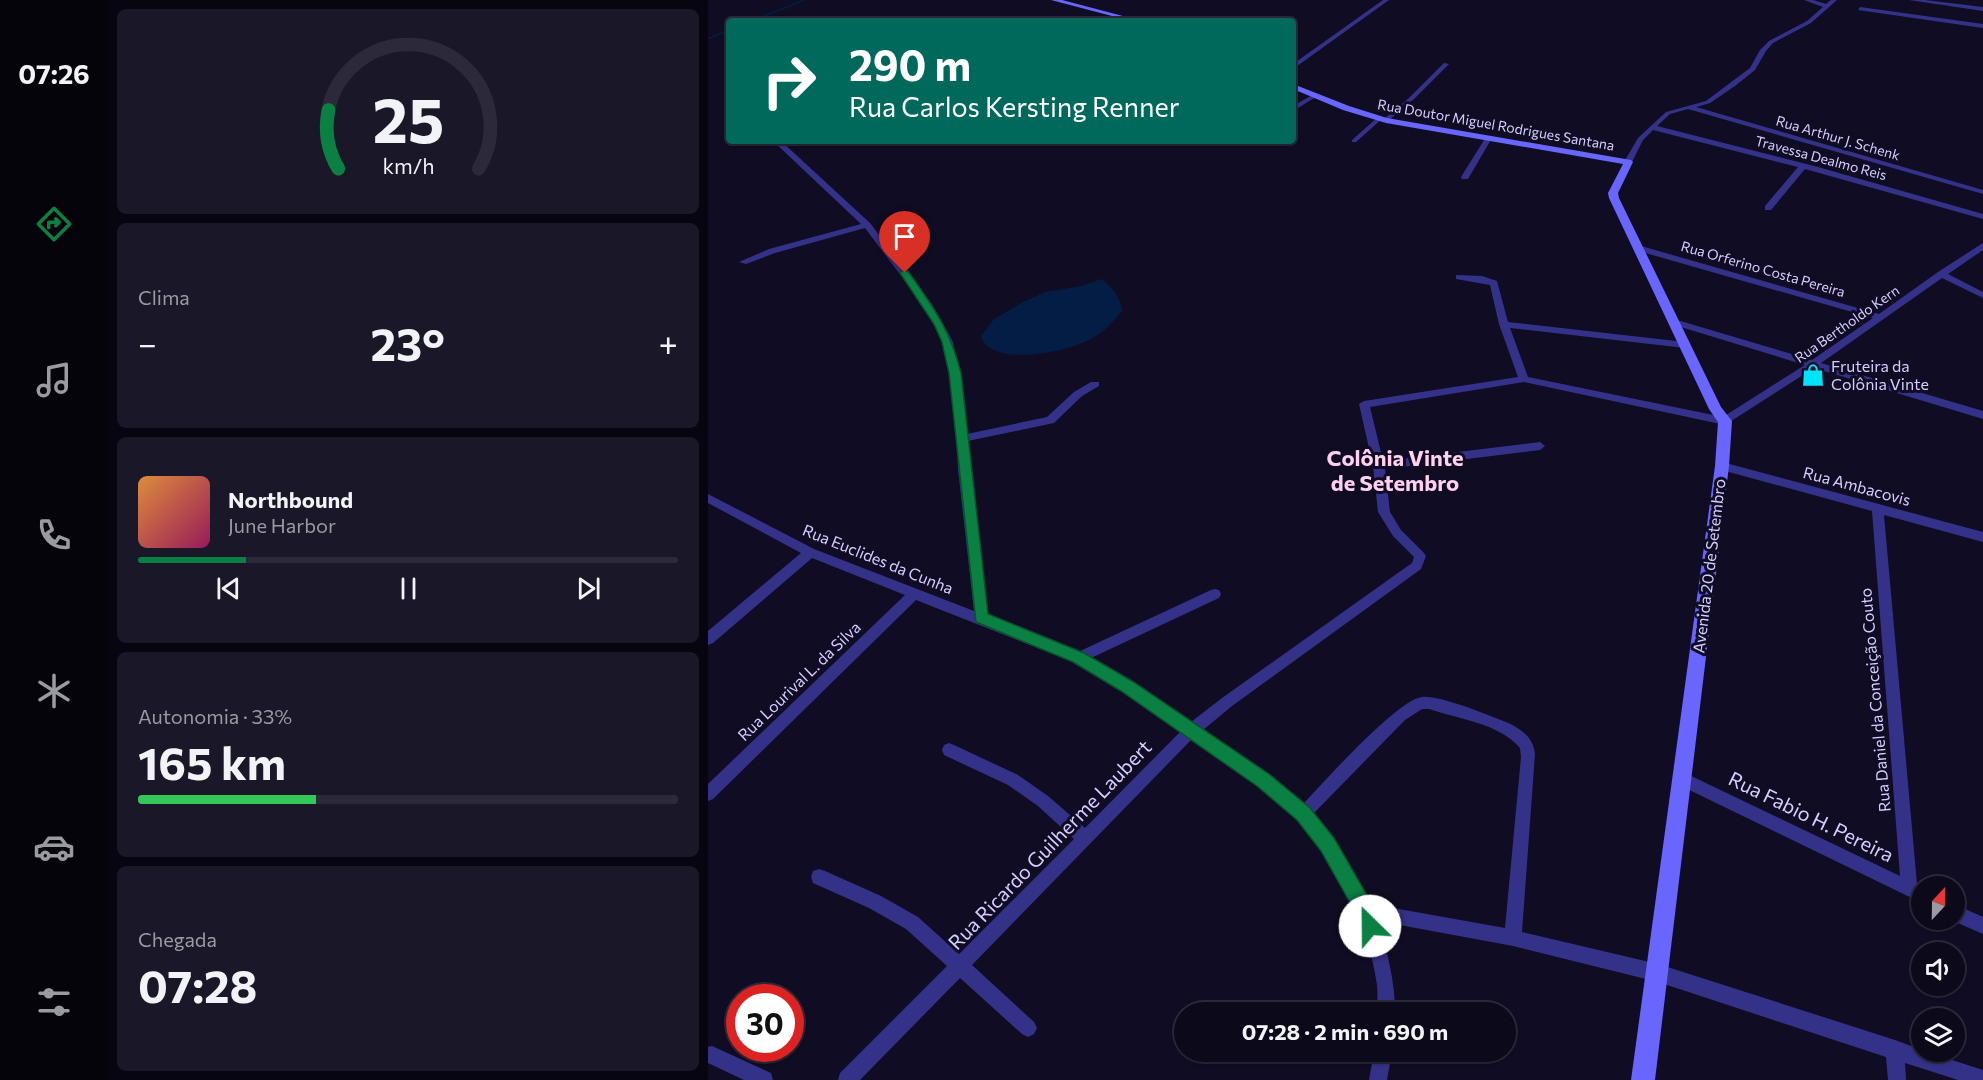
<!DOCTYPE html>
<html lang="pt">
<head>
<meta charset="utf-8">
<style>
  body { margin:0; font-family:Commissioner,sans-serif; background:#1a1728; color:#f1f3f6; height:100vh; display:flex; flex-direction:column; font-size:22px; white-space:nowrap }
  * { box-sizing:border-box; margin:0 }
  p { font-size:20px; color:#9a9aa3 }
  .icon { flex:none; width:33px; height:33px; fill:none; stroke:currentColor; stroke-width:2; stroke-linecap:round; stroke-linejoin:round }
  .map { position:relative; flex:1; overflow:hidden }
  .panel { display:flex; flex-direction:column; gap:9px; padding:9px; background:#07050f; width:600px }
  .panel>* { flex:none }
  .banner { position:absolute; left:18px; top:18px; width:570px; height:126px; border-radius:6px; box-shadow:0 2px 4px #0004,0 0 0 2px #2c2a3a; background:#00695c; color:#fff; overflow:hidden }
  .needle { width:39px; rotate:22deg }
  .fabs { position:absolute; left:1203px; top:876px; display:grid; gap:12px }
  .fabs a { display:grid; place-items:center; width:54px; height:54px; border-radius:50%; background:#0c091b; box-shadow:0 2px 4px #0004,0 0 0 2px #2c2a3a; font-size:30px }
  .speed { position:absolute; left:18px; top:984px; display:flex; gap:12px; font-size:30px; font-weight:700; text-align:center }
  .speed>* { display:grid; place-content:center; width:78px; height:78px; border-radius:50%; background:#0c091b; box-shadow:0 2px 4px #0004,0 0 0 2px #2c2a3a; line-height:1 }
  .speed .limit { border:9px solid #d22; background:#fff; color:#111 }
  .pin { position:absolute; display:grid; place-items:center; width:51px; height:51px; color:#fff; margin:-62px -26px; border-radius:50% 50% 50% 0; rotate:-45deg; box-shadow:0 0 6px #0007 }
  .pin .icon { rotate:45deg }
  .me { position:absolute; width:66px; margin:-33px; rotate:337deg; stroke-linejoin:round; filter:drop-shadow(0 0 4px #0008) }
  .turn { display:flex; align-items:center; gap:21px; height:126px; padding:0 24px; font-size:27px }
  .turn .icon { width:78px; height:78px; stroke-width:2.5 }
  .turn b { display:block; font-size:42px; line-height:51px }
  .big { font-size:45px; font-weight:700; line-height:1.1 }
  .panel .widget { flex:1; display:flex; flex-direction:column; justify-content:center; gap:9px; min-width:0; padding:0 21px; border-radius:9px; background:#1a1728 }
  .panel .dial { align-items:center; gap:0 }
  .dial svg { height:156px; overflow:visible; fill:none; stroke:#2c2a3a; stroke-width:7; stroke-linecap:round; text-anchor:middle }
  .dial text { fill:#f1f3f6; stroke:none }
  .song { display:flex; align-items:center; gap:18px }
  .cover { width:72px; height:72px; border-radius:9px; background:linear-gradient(135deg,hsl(30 70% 55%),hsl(330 70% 35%)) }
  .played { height:6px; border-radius:3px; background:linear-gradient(90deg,#0b8043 20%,#2c2a3a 20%) }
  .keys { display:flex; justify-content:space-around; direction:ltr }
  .heat { display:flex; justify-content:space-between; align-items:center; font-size:33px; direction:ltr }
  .charge { height:9px; border-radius:4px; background:linear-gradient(90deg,#34c759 33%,#2c2a3a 0) }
  .trip { position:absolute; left:466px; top:1002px; width:342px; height:60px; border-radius:30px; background:#0c091b; box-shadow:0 2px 4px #0004,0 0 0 2px #2c2a3a; font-weight:700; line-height:60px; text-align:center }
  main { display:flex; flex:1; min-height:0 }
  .tabs { display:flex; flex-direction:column; width:108px; justify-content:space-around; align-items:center; background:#05040b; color:#9a9aa3 }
  .tabs .icon { width:42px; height:42px }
  .tabs .on { color:#0b8043 }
  .tabs b { font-size:27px; color:#f1f3f6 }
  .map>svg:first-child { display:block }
  .water { fill:#041d45 }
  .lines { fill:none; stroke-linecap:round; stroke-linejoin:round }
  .stream { stroke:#041d45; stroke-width:1.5 }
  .street { fill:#343288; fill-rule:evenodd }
  .secondary { fill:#6866ff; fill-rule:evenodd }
  .route { fill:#0b8043; stroke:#07532c; stroke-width:1.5 }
  .labels { text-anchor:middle; stroke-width:6; stroke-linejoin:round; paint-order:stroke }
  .far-street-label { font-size:14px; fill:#d4cfff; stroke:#100c24 }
  .poi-label { font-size:16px; fill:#d4cfff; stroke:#100c24; text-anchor:start }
  .street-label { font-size:16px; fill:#d4cfff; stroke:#100c24 }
  .near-street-label { font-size:20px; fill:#d4cfff; stroke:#100c24 }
  .district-label { font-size:22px; font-weight:bold; fill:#ffd1ef; stroke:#100c24 }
</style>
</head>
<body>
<main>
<nav class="tabs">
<b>07:26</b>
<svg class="icon on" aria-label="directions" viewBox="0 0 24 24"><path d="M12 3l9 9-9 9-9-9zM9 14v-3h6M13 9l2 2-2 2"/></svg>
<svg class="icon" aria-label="music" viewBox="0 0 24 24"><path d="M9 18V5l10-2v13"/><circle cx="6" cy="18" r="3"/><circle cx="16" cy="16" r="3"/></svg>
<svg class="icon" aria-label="phone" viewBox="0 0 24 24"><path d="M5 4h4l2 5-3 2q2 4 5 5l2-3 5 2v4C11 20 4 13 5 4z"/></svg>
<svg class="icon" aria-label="climate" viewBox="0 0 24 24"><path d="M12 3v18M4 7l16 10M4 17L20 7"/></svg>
<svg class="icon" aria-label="car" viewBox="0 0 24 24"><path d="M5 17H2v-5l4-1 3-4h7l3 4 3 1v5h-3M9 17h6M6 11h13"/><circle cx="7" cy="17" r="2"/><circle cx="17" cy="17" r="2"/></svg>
<svg class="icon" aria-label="filters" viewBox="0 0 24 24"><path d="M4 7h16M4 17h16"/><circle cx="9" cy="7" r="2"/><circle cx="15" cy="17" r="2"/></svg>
</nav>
<section class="panel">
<div class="widget dial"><svg viewBox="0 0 100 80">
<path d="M14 69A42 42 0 1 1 86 69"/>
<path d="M14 69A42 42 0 0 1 9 39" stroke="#0b8043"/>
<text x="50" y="56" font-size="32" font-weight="700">25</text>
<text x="50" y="72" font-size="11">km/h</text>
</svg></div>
<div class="widget"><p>Clima</p>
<div class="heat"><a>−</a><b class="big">23°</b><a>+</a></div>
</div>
<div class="widget">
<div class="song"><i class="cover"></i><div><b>Northbound</b><p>June Harbor</p></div></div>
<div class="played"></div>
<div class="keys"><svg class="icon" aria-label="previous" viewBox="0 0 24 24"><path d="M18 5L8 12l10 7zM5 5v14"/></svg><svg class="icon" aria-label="pause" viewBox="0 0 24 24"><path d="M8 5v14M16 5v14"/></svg><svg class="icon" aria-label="next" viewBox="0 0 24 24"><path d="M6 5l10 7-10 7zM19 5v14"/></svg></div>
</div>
<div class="widget"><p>Autonomia · 33%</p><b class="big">165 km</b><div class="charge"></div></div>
<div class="widget"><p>Chegada</p><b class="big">07:28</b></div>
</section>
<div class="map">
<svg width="1275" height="1080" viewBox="0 0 1275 1080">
  <rect width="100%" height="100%" fill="#100c24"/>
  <path class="water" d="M 394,279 C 405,288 412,297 414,311 C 404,323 393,335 379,341 C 356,352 283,368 273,336 L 286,319 L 315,302 L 337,292 L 373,286 Z"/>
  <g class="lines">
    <path class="stream" d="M 44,21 L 96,0
      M 0,39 L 21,30"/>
    <path class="street" d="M 675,0 L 681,0 L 585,69 L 585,64 Z
      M 1096,0 L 1105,0 L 1118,4 L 1123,0 L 1129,0 L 1103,23 L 1065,43 L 1058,51 L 1047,70 L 1027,86 L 1002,103 L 988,107 L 1275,190 L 1275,194 L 980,109 L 962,114 L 949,126 L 1110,167 L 1275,214 L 1275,219 L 1097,169 L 1063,210 L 1057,210 L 1057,206 L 1090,167 L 945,130 L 935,140 L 923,164 L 917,164 L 916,162 L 930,138 L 958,112 L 998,101 L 1042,68 L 1052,50 L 1061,41 L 1099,21 L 1115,7 Z
      M 1201,0 L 1217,0 L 1275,7 L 1275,11 Z
      M 1152,7 L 1275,24 L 1275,28 L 1150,10 Z
      M 736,63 L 741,64 L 706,99 L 680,121 L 676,121 L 676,119 L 702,97 Z
      M 606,94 L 611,95 L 585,111 L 585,106 Z
      M 670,117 L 675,118 L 648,142 L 644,142 L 644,140 Z
      M 778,137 L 784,138 L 760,179 L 754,179 L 753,177 Z
      M 65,141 L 73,141 L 162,223 L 224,304 L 245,342 L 257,403 L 259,434 L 339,417 L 366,392 L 383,382 L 391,382 L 391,386 L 374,396 L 346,423 L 260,441 L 279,616 L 370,652 L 503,590 L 507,589 L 511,590 L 513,594 L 511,598 L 383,658 L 424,682 L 483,722 L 514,698 L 704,563 L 706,557 L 685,536 L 670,512 L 665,466 L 651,404 L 656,401 L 810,377 L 791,324 L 782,285 L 748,279 L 748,275 L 774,276 L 789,281 L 800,322 L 977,342 L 982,345 L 977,348 L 802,328 L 820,377 L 1015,417 L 1097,365 L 963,324 L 963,320 L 969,320 L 1104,360 L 1165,318 L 927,250 L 927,246 L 933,246 L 1171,314 L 1230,272 L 1275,243 L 1275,250 L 1240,274 L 1275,292 L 1275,298 L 1234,278 L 1113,363 L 1275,411 L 1275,419 L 1106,368 L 1017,425 L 816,382 L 662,407 L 675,461 L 832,442 L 837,446 L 832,450 L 677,469 L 682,512 L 693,530 L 716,553 L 718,556 L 713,569 L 524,706 L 495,730 L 560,775 L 595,804 C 615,783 690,699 714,697 C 729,695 770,711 785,717 C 804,724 825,732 827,754 L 814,932 L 950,964 L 1187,1040 L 1214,1050 L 1214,1052 L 1219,1052 L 1275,1070 L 1275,1080 L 1250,1080 L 1197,1063 L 1198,1080 L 1180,1080 L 1178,1057 L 950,982 L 805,946 L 670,921 C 679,952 687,980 687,1012 L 669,1012 C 669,1003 670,994 669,985 C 661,926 630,865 591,821 C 561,788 520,764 484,739 L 264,965 L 326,1022 L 329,1028 L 326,1034 L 320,1037 L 314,1034 L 252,978 L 152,1080 L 130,1080 L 132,1073 L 239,966 L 198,929 L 161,908 L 105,883 L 103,877 L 105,871 L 111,869 L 117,871 L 173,896 L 210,917 L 251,954 L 366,839 L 330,806 L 300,785 L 236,755 L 234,750 L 236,745 L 241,743 L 246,745 L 310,775 L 340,796 L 377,828 L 473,731 L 414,690 L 365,662 L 208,600 L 5,799 L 0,801 L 0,784 L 197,595 L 104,558 L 5,643 L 0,645 L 0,631 L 93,553 L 0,503 L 0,494 L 106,549 L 266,611 L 250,469 L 247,403 L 235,342 L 215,305 L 157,228 L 67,253 L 38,264 L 31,262 L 61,249 L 153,224 ZM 714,709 L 721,709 C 750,719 791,723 812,748 L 813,757 L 797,928 L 663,904 L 626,839 L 605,814 L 697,720 Z
      M 1014,462 L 1275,532 L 1275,542 L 1176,515 L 1209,884 L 1214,886 L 1214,903 L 969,784 L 967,779 L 969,774 L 974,772 L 979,774 L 1192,876 L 1164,511 L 1010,469 L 1008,466 Z
      M 1246,904 L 1275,917 L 1275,934 L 1243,920 L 1246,920 Z
      M 4,1046 L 63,1073 L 65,1080 L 36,1080 L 0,1063 L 0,1047 Z
      M 666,1052 L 684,1052 L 679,1080 L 661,1080 Z"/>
    <path class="secondary" d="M 343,0 L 354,0 L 434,21 L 423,21 Z
      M 585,84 L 641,106 L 679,118 L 923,160 L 925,162 L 910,193 L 911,198 L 1013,407 L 1024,421 L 1021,466 L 947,1080 L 923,1080 L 1007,466 L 1010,422 L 1001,409 L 901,198 L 900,193 L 915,164 L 678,123 L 635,110 L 585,89 Z"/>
  </g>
  <path class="route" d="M 193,271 L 200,271 C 226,309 241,327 253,373 L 280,614 L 376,653 L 424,681 L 561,774 L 602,808 L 626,838 L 664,904 L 672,926 L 669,933 L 662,936 L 656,933 L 649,915 L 613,851 L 589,820 L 549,786 L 413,691 L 365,662 L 268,622 L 241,373 L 234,342 L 226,324 L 192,273 Z"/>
  <defs>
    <g id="shop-bare" transform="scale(1.8)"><path d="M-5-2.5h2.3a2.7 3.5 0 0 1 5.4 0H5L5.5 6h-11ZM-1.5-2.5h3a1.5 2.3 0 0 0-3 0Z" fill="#00e4fa" stroke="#100c24" stroke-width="2.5" paint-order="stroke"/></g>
  </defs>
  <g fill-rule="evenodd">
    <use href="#shop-bare" x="1105" y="375"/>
  </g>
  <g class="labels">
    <g class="far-street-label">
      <text transform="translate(788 125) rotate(10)" y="5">Rua Doutor Miguel Rodrigues Santana</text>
      <text transform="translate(1130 138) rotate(16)" y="5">Rua Arthur J. Schenk</text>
      <text transform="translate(1113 158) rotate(15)" y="5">Travessa Dealmo Reis</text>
      <text transform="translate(1055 269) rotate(16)" y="5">Rua Orferino Costa Pereira</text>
      <text transform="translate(1139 324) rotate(-35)" y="5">Rua Bertholdo Kern</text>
    </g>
    <g class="poi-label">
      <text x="1123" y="372">Fruteira da<tspan x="1123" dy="18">Colônia Vinte</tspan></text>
    </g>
    <g class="street-label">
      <text transform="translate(1149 486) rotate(15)" y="6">Rua Ambacovis</text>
      <text transform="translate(170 559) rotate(22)" y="6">Rua Euclides da Cunha</text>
      <text transform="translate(1001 566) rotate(-83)" y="6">Avenida 20 de Setembro</text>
      <text transform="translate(91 681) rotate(-44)" y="6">Rua Lourival L. da Silva</text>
      <text transform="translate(1167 700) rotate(-95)" y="6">Rua Daniel da Conceição Couto</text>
    </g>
    <g class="near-street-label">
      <text transform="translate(1103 817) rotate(26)" y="7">Rua Fabio H. Pereira</text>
      <text transform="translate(342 845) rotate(-46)" y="7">Rua Ricardo Guilherme Laubert</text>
    </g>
    <g class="district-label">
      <text x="687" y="466">Colônia Vinte<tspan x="687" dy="25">de Setembro</tspan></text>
    </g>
  </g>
</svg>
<div class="fabs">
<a><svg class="needle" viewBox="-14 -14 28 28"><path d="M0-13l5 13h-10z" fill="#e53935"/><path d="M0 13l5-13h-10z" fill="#9a9aa3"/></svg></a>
<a><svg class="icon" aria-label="sound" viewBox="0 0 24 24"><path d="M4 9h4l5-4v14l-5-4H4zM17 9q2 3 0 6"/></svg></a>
<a><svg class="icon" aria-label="layers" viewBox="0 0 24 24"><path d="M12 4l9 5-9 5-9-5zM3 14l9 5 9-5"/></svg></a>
</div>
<div class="speed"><div class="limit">30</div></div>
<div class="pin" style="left:197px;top:273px;background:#d93025"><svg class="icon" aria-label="arrive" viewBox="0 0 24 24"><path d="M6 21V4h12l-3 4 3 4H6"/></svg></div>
<svg class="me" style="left:662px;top:926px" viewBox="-20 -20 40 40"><circle r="19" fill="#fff"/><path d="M0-13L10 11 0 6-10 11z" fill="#0b8043"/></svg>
<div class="trip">07:28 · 2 min · 690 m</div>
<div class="banner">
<div class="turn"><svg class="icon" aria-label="right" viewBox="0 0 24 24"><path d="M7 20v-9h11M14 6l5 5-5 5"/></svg><div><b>290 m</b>Rua Carlos Kersting Renner</div></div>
</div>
</div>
</main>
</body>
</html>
